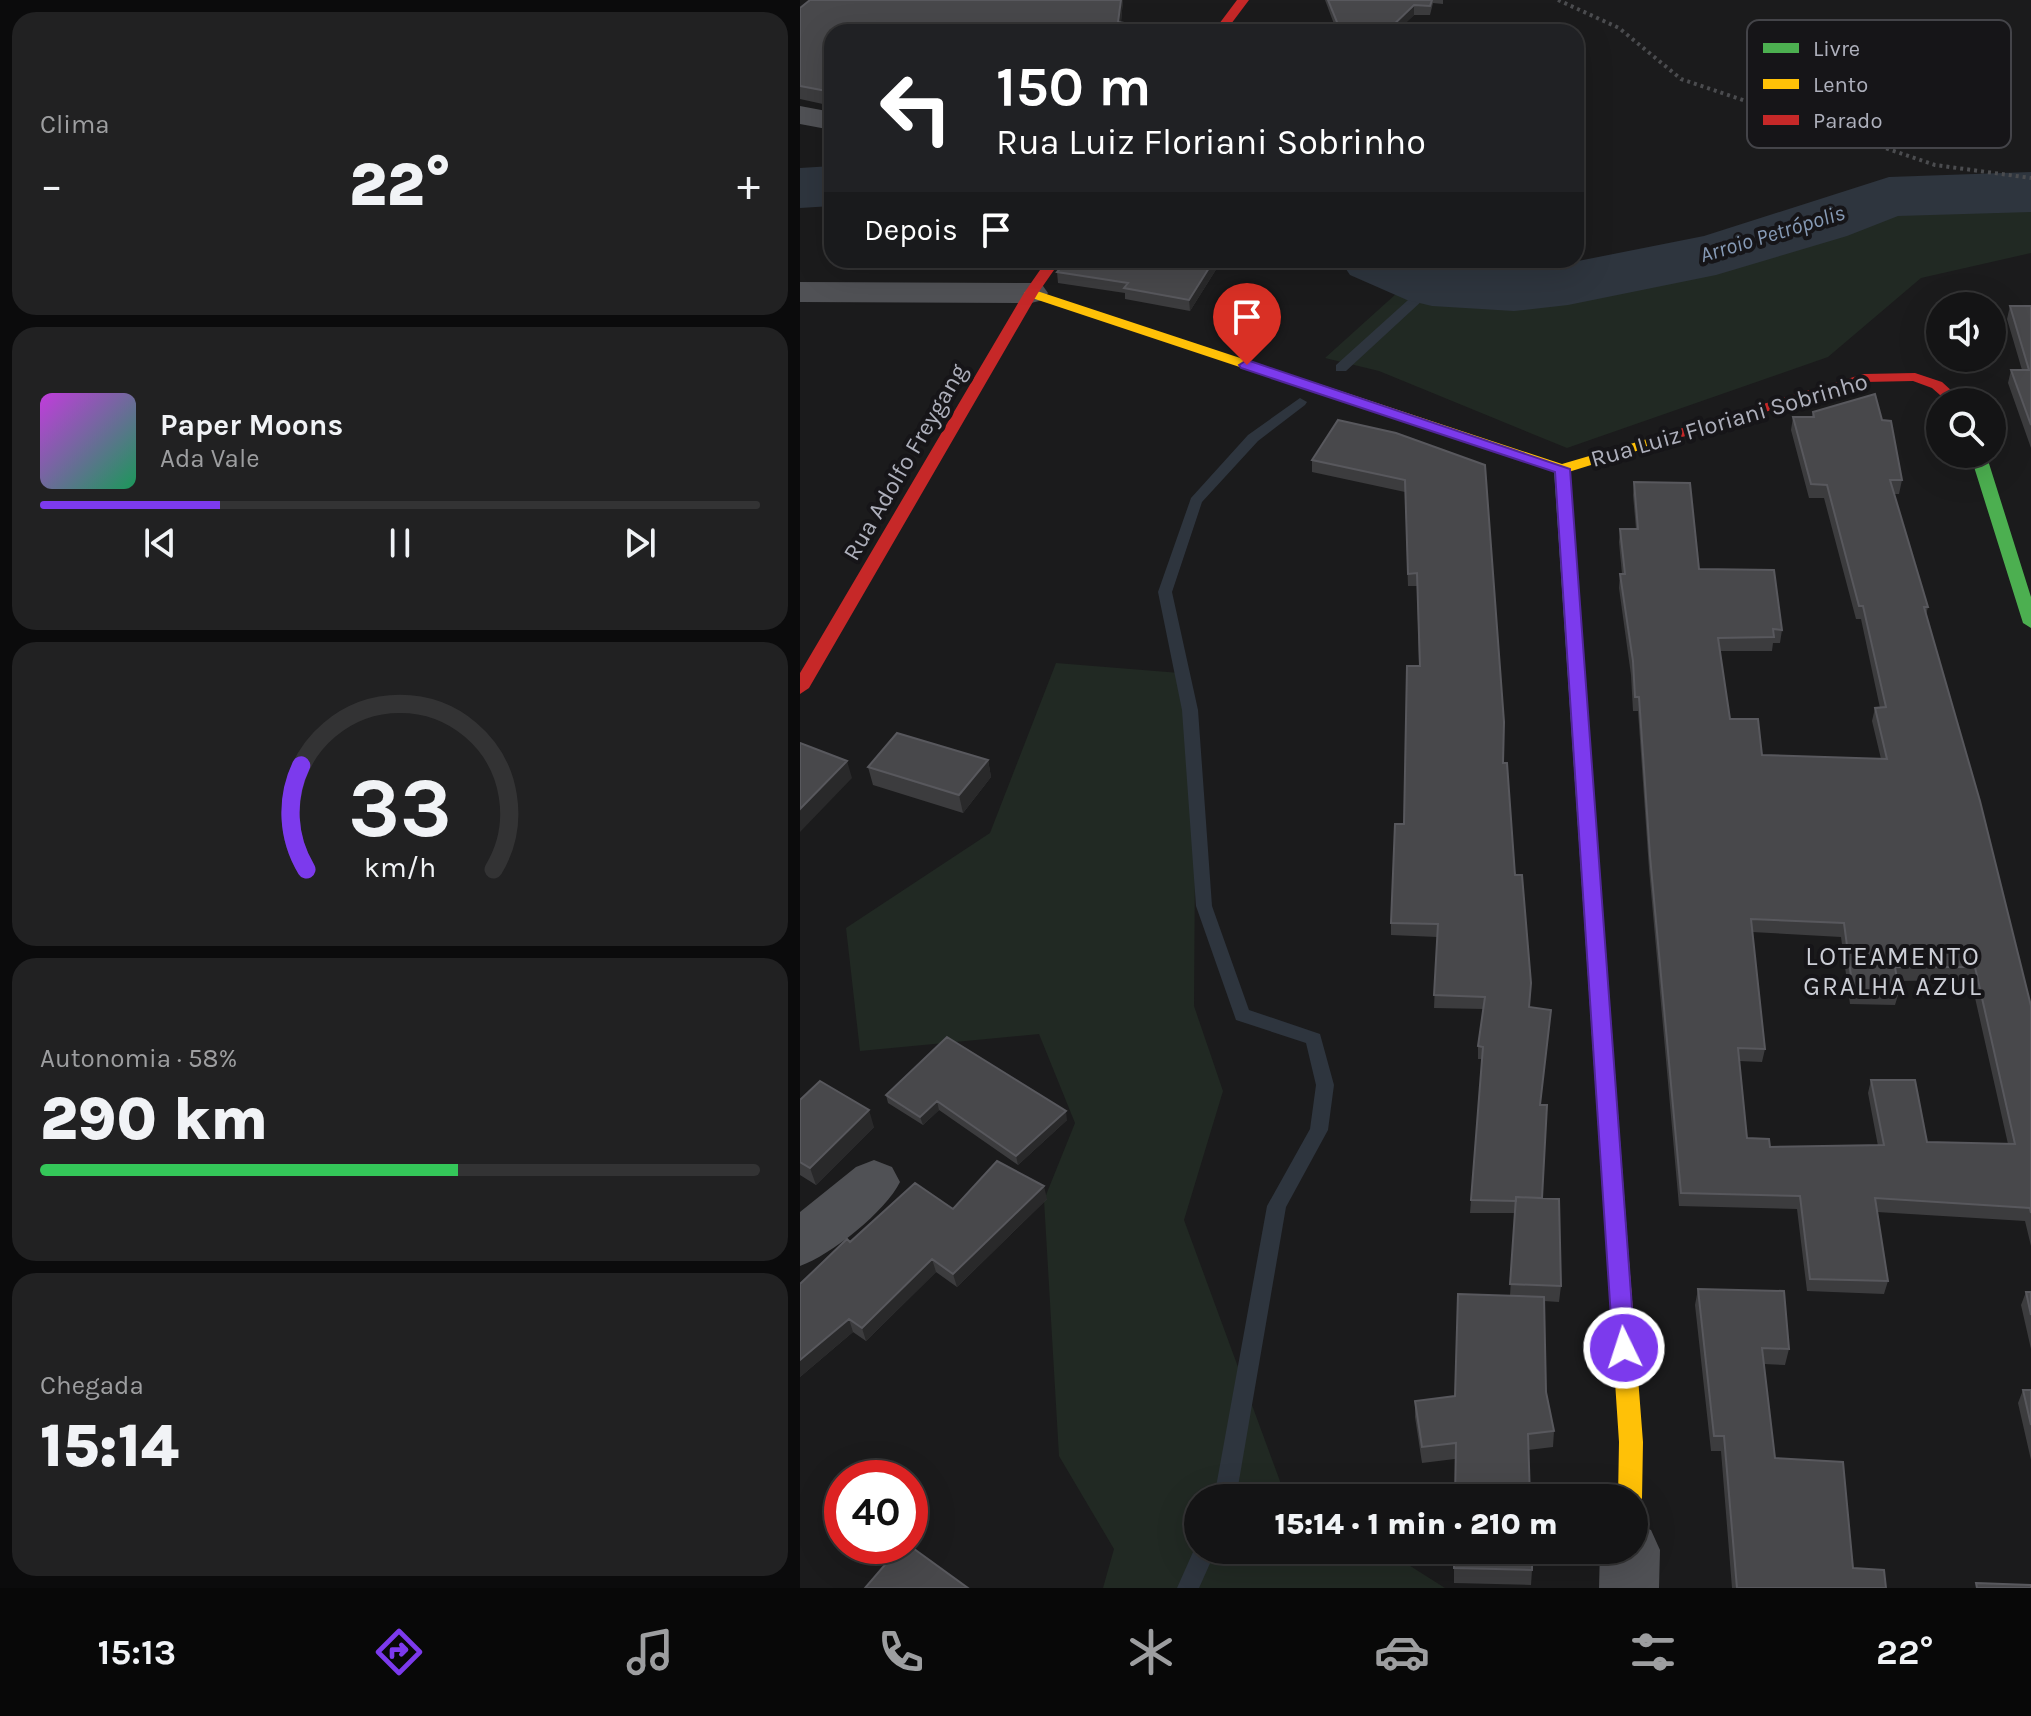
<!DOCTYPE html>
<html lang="pt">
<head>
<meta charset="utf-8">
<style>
  body { margin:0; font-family:Karla,sans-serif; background:#212122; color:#f1f3f6; height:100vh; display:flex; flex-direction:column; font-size:30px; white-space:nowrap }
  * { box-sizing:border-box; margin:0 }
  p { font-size:26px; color:#9d9ea0 }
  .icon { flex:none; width:44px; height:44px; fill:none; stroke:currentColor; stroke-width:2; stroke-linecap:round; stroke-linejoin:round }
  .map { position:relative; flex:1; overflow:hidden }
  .sheet { display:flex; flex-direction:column; gap:12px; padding:12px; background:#0b0b0c; width:800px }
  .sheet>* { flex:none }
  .top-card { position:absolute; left:24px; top:24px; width:760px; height:244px; border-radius:24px; box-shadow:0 8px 32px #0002,0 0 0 2px #333334; background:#202124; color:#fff; overflow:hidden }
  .fabs { position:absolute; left:1126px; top:292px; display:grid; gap:16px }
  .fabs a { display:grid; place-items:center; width:80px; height:80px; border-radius:50%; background:#141415; box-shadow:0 8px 32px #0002,0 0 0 2px #333334; font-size:40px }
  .speed { position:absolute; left:24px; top:1460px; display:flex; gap:16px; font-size:40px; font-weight:700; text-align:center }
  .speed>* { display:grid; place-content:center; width:104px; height:104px; border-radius:50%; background:#141415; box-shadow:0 8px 32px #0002,0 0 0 2px #333334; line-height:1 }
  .speed .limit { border:12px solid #d22; background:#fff; color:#111 }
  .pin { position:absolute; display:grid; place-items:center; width:68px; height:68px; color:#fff; margin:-82px -34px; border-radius:50% 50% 50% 0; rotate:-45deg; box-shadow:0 0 8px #0007 }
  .pin .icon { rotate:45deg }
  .me { position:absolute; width:88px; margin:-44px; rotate:356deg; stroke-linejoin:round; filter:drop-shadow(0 0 6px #0008) }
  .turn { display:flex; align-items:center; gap:28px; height:168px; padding:0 40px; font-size:36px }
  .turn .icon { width:104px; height:104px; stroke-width:2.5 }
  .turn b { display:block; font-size:56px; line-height:68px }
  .then { display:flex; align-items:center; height:76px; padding:0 40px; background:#0003; gap:16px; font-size:30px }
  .big { font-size:60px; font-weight:800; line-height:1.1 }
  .sheet .card { flex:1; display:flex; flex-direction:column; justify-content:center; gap:12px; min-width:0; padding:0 28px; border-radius:24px; background:#212122 }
  .sheet .dial { align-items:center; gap:0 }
  .dial svg { height:208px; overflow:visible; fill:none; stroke:#333334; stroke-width:7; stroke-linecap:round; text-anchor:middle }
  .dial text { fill:#f1f3f6; stroke:none }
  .song { display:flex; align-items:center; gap:24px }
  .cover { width:96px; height:96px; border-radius:12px; background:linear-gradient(135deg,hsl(290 70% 55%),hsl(150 70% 35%)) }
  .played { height:8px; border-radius:4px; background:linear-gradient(90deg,#7c3aed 25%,#333334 25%) }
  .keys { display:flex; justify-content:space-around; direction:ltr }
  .heat { display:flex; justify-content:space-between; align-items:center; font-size:44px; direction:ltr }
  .charge { height:12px; border-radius:6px; background:linear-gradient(90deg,#34c759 58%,#333334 0) }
  .trip { position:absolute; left:384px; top:1484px; width:464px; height:80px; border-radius:40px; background:#141415; box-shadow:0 8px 32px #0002,0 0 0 2px #333334; font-weight:800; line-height:80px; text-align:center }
  .dock { display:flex; height:128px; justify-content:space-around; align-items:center; background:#080808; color:#9d9ea0 }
  .dock .icon { width:56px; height:56px }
  .dock .selected { color:#7c3aed }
  .dock b { font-size:36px; color:#f1f3f6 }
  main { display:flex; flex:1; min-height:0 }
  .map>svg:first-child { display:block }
  .green { fill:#212923 }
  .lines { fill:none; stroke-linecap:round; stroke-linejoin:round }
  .stream { fill:#2e353e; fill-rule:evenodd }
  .river { fill:#2e353e; fill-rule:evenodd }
  .path { stroke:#4b4c4f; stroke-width:4; stroke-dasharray:3 4; stroke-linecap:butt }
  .street { fill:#505155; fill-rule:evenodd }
  .fast { fill:#4caf50; fill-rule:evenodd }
  .slow { fill:#ffc107; fill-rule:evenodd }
  .jam { fill:#c62828; fill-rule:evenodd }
  .wall { fill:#3c3c3e; fill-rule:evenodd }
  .shaded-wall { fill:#29292a }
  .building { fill:#48484b; stroke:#58585d; stroke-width:2; fill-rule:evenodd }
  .route { fill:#7c3aed; stroke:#51269a; stroke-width:2 }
  .labels { text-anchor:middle; stroke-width:8; stroke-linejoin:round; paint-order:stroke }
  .far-water-label { font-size:22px; font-style:italic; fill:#869ab5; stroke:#161518 }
  .street-label { font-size:24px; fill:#aeb0bc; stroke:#161518 }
  .neighbourhood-label { font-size:26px; letter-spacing:2px; fill:#ced0d8; stroke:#161518 }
  .key { fill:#161518; stroke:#444449; stroke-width:2 }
  .key-label { font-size:22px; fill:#aeb0bc }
</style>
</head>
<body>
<main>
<section class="sheet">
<div class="card"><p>Clima</p>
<div class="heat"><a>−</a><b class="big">22°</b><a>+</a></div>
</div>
<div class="card">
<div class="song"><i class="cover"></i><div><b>Paper Moons</b><p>Ada Vale</p></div></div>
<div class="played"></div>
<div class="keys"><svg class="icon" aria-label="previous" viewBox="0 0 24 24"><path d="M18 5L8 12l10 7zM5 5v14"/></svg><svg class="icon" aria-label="pause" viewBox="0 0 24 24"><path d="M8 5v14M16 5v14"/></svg><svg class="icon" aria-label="next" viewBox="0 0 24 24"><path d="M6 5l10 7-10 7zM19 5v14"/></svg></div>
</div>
<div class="card dial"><svg viewBox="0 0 100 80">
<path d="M14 69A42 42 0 1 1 86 69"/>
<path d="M14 69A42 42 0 0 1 12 29" stroke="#7c3aed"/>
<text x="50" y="56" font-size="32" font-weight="700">33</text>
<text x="50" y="72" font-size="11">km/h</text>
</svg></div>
<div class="card"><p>Autonomia · 58%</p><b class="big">290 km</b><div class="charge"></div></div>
<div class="card"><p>Chegada</p><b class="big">15:14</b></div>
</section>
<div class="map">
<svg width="1231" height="1588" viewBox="0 0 1231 1588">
  <rect width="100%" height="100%" fill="#1b1b1c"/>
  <path class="green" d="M 1231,200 L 1231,253 L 1121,278 L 1028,357 L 767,448 L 579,371 L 525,358 L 607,284 L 552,260 L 634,260 L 667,296 L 735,298 L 965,235 L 1039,207 Z
    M 256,663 L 380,673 L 396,718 L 394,1006 L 423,1091 L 384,1220 L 481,1484 L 503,1498 L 398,1498 L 398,1550 L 585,1550 L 645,1588 L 303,1588 L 314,1549 L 259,1456 L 244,1200 L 275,1123 L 239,1034 L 60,1051 L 46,928 L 190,833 Z"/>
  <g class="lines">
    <path class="stream" d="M 632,281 L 636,282 L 636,288 L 546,371 L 536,371 L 536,365 L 628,282 Z
      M 500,398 L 507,402 L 505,405 L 458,441 L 402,502 L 372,592 L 398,710 L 412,906 L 449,1010 L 520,1034 L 534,1085 L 528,1130 L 486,1207 L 436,1498 L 414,1498 L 467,1206 L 510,1129 L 516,1085 L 506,1043 L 436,1020 L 396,906 L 382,710 L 358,592 L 391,498 L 448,435 Z
      M 397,1543 L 398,1550 L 416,1550 L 399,1588 L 377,1588 Z"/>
    <path class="river" d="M 32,166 L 32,206 L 0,208 L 0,168 Z
      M 1231,172 L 1231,212 L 1098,216 L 1047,236 L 916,275 L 768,305 L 714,311 L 632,306 L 607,300 L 550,275 L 540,260 L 633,260 L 644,265 L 714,269 L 768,263 L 904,236 L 1089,177 Z"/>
    <path class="path" d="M 758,0 L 819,28 L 881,79 L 1135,165 L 1231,178"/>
    <path class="street" d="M 0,106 L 32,112 L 32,130 L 0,124 Z
      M 0,282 L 231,283 L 243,286 L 248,293 L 243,300 L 231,303 L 0,302 Z
      M 74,1160 L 92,1167 L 100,1182 C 86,1211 31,1255 0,1266 L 0,1212 L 56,1167 Z
      M 834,1523 L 851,1530 L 860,1550 L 859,1588 L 799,1588 L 800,1550 L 834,1550 Z"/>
    <path class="fast" d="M 1170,454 L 1186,454 L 1231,597 L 1231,628 L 1223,623 Z
      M 762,464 L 770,469 L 829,1261 L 826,1268 L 818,1270 L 810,1268 L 807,1261 L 754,469 Z"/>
    <path class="slow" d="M 231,289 L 762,464 L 854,437 L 861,441 L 859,444 L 762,474 L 226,296 L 224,293 Z
      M 818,1252 L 826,1254 L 829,1261 L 843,1442 L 842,1498 L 838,1506 L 834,1508 L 834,1498 L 818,1498 L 819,1442 L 807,1261 L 810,1254 Z"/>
    <path class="jam" d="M 437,0 L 449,0 L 425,32 L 413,32 Z
      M 247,260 L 261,260 L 238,293 L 9,688 L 0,694 L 0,673 L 224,293 Z
      M 1115,373 L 1142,382 L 1164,402 L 1148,402 L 1132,388 L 1113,381 L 1065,382 L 859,444 L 854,445 L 847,441 L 849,438 L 1064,374 Z"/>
  </g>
  <path class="wall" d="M 10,0 L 323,0 L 321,22 L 355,28 L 356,32 L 32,32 L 32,106 L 0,99 L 0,8 Z
    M 525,0 L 643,0 L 643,4 L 633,3 L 630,15 L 614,15 L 596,32 L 537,32 Z
    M 267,260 L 422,260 L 390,311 L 325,299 L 325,293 L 258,283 L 257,272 Z
    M 1210,306 L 1231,306 L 1231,448 L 1208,383 L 1211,370 L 1222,370 L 1207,319 Z
    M 1013,412 L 1082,420 L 1102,480 L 1099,494 L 1094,494 L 1128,607 L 1126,615 L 1231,1006 L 1231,1246 L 1225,1221 L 1077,1212 L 1088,1281 L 1084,1294 L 1007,1291 L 997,1209 L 879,1206 L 849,869 L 838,711 L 833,711 L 831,675 L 819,588 L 820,574 L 822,574 L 819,542 L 820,529 L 836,529 L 833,495 L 834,482 L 899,569 L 982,630 L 980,643 L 973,643 L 972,651 L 920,651 L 930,719 L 962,755 L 1081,759 L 1072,721 L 1075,708 L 1080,708 L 1061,619 L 1056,619 L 1024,498 L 1009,498 L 991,430 L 993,417 L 1012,417 ZM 952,932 L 1041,937 L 1050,1004 L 1095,1005 L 1099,992 L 1097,981 L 1171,980 L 1208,1144 L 1127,1142 L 1071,1080 L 1068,1093 L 1078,1146 L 970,1147 L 947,1138 L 939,1061 L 962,1062 L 965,1049 Z
    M 596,433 L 703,763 L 741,1105 L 742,1198 L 761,1286 L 759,1302 L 744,1301 L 746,1392 L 754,1431 L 753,1447 L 622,1463 L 615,1417 L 615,1401 L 655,1396 L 710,1296 L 715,1213 L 670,1213 L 682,1059 L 678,1059 L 678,1046 L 684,1009 L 634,1008 L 637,937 L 591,935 L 591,923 L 604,824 L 619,666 L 617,586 L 608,586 L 605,492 L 512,472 L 512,460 Z
    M 188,760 L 191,777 L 163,813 L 73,785 L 68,767 Z
    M 86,1095 L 267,1120 L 218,1165 L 139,1110 L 123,1125 L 88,1103 Z
    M 0,1100 L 74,1127 L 16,1185 L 0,1175 Z
    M 247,1199 L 157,1287 L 136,1272 L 66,1341 L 53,1332 L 0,1377 L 0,1284 L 50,1242 L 153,1209 Z
    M 898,1289 L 989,1349 L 985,1365 L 964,1364 L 975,1458 L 1053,1568 L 1086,1588 L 932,1588 L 921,1451 L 911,1451 L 895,1305 Z
    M 1226,1292 L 1231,1292 L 1231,1349 L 1221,1305 Z
    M 1223,1390 L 1231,1390 L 1231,1460 L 1218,1403 Z
    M 654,1550 L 732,1570 L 731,1585 L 654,1583 Z"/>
  <path class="shaded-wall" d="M 321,0 L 323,0 L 320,32 L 318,22 Z
    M 614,5 L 614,15 L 596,32 L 586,32 Z
    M 414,260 L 422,260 L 390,311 L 389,300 Z
    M 188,760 L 191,777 L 163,813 L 159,795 Z
    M 47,761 L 52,778 L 0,832 L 0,809 Z
    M 137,1101 L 139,1110 L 123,1125 L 120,1117 Z
    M 69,1110 L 74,1127 L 16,1185 L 10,1168 Z
    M 266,1111 L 267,1120 L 218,1165 L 216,1156 Z
    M 244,1186 L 247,1199 L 157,1287 L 153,1274 Z
    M 132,1259 L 136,1272 L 66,1341 L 62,1328 Z
    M 49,1319 L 53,1332 L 0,1377 L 0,1360 Z"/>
  <path class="building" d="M 10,0 L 321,0 L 318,22 L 355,28 L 351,32 L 32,32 L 32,92 L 0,86 L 0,8 Z
    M 528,0 L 632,0 L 630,6 L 614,5 L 586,32 L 541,32 Z
    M 267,260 L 414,260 L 389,300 L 324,288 L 328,283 L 257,272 Z
    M 1210,306 L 1231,306 L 1231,425 L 1211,370 L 1229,370 Z
    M 1075,394 L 1082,420 L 1091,421 L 1102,480 L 1090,480 L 1128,607 L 1124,607 L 1180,801 L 1231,1006 L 1231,1213 L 1230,1208 L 1075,1198 L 1088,1281 L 1010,1279 L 1000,1196 L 881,1193 L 850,856 L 839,697 L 835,697 L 833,661 L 820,574 L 825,574 L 820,529 L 838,529 L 834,482 L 890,483 L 899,569 L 974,570 L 982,630 L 973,629 L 974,637 L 918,638 L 930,719 L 958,719 L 962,755 L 1087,759 L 1075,708 L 1086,707 L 1063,606 L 1059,606 L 1027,485 L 1011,484 L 993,417 L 1014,417 L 1013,412 ZM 951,919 L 1044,923 L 1053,991 L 1099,992 L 1095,967 L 1175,967 L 1215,1144 L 1127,1142 L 1115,1080 L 1071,1080 L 1084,1145 L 970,1147 L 969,1139 L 947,1138 L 938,1048 L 965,1049 Z
    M 538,420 L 596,433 L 685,465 L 704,722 L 703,763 L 707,763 L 715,875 L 722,875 L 731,983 L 729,1007 L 751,1010 L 740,1105 L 747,1105 L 742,1198 L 716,1197 L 716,1201 L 671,1200 L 683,1047 L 678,1046 L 685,997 L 634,995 L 638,924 L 591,923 L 595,824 L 604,824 L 607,666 L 620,666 L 617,573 L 608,574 L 605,480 L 512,460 Z
    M 97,733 L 188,760 L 159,795 L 68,767 Z
    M 0,743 L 47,761 L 0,809 Z
    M 147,1037 L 266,1111 L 216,1156 L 137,1101 L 120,1117 L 86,1095 Z
    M 20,1081 L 69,1110 L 10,1168 L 0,1162 L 0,1100 Z
    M 197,1161 L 244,1186 L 153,1274 L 132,1259 L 62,1328 L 49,1319 L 0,1360 L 0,1284 L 47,1239 L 50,1242 L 115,1183 L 153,1209 Z
    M 716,1197 L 759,1199 L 761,1286 L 710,1284 Z
    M 898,1289 L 984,1291 L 989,1349 L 962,1348 L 975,1458 L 1043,1462 L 1053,1568 L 1084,1570 L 1086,1588 L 937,1588 L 924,1436 L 914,1436 Z
    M 1226,1292 L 1231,1292 L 1231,1315 Z
    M 658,1294 L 744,1297 L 746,1392 L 754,1431 L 728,1434 L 730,1498 L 655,1498 L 656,1443 L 622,1447 L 615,1401 L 655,1396 Z
    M 1223,1390 L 1231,1390 L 1231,1425 Z
    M 101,1546 L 110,1546 L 168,1588 L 65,1588 Z
    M 654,1550 L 732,1550 L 732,1570 L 654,1568 Z
    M 1176,1583 L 1231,1585 L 1231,1588 L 1177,1588 Z"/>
  <path class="route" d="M 447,360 L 770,469 L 835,1348 L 832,1355 L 824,1358 L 816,1355 L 813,1348 L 755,472 L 441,368 L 439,365 Z"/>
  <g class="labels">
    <g class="far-water-label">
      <text transform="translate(972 233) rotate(-17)" y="8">Arroio Petrópolis</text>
    </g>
    <g class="street-label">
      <text transform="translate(929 420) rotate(-16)" y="8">Rua Luiz Floriani Sobrinho</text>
      <text transform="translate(105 462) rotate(-60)" y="8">Rua Adolfo Freygang</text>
    </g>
    <g class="neighbourhood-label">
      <text x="1093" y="965">LOTEAMENTO<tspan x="1093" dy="30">GRALHA AZUL</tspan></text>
    </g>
  </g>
  <rect x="947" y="20" width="264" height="128" rx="12" class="key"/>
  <rect x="963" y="43" width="36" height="10" fill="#4caf50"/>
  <rect x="963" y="79" width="36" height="10" fill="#ffc107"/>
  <rect x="963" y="115" width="36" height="10" fill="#c62828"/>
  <g class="key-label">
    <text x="1013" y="56">Livre</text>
    <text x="1013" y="92">Lento</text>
    <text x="1013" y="128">Parado</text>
  </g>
</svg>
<div class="fabs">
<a><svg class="icon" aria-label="sound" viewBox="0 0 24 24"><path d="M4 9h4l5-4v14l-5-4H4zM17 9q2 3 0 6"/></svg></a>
<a><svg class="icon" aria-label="search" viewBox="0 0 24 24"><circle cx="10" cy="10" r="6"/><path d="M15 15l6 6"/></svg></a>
</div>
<div class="speed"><div class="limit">40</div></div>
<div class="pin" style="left:447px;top:365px;background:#d93025"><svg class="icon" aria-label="arrive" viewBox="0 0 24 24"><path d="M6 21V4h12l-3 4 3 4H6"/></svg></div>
<svg class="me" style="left:824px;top:1348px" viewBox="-20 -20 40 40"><circle r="17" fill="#7c3aed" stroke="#fff" stroke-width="3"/><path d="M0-11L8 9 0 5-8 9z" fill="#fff"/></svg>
<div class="trip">15:14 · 1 min · 210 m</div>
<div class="top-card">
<div class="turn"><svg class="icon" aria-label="left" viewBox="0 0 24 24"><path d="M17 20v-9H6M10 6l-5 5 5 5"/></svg><div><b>150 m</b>Rua Luiz Floriani Sobrinho</div></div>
<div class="then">Depois<svg class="icon" aria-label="arrive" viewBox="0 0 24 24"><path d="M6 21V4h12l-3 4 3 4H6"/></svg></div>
</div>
</div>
</main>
<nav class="dock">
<b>15:13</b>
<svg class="icon selected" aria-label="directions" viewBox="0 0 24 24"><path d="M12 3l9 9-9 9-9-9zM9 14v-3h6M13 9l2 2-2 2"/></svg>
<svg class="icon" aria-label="music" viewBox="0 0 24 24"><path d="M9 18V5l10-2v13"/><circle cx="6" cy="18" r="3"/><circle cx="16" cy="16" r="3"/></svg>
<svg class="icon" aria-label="phone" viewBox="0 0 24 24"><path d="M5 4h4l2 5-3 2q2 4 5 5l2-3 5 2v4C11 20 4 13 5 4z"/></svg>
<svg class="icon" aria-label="climate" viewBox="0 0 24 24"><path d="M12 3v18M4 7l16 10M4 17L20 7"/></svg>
<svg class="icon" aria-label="car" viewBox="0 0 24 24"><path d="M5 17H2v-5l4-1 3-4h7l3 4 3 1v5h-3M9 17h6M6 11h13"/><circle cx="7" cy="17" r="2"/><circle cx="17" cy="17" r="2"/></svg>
<svg class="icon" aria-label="filters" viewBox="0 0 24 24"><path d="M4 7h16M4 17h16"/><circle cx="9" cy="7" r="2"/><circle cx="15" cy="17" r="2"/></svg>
<b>22°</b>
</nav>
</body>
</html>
